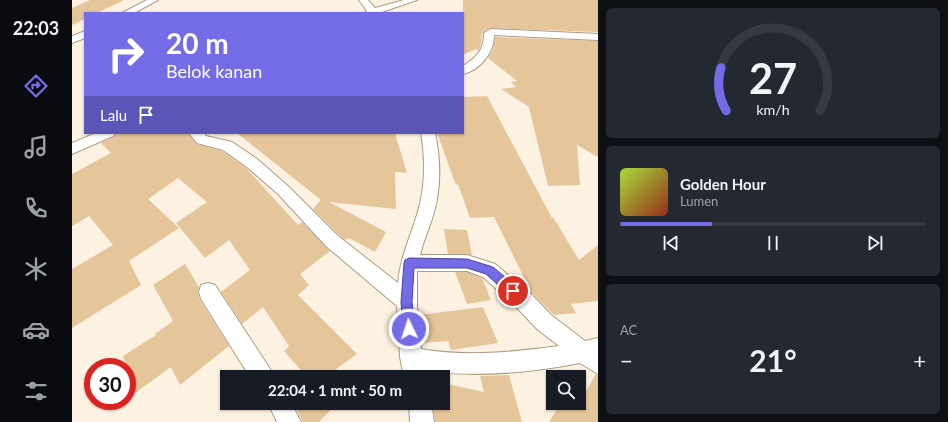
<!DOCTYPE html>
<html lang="id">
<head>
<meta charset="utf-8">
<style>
  body { margin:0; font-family:Lato,sans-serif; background:#242831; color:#f1f3f6; height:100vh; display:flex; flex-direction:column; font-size:15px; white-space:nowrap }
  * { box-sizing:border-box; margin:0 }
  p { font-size:13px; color:#9ea1a6 }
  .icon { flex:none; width:22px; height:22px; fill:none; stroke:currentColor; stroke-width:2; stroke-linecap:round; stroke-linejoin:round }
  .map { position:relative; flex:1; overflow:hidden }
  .panel { display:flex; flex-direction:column; gap:8px; padding:8px; background:#0d0f14; width:350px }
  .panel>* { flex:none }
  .banner { position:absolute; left:12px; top:12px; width:380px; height:122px; border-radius:0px; box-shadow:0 1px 3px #0004; background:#746be6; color:#fff; overflow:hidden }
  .fabs { position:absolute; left:474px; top:370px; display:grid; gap:8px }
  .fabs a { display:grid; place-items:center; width:40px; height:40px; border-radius:0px; background:#171b24; box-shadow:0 1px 3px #0004; font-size:20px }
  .speed { position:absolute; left:12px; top:358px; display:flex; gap:8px; font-size:20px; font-weight:700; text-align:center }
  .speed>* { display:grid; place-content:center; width:52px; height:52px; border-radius:50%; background:#171b24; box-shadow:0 1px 3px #0004; line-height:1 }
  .speed .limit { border:6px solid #d22; background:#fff; color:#111 }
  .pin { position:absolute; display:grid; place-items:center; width:34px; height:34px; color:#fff; margin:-17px; border:2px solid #fff; border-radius:50%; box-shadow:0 1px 4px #0007 }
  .me { position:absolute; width:44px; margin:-22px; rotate:356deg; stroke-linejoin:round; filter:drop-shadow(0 0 3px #0008) }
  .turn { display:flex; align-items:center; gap:14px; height:84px; padding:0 16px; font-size:18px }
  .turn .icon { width:52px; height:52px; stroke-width:2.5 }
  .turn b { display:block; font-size:28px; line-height:34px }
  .then { display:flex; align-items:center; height:38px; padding:0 16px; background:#0003; gap:8px; font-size:15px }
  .big { font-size:30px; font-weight:700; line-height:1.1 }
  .panel .tile { flex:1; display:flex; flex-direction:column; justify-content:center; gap:6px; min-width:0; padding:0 14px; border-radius:6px; background:#242831 }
  .panel .dial { align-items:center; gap:0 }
  .dial svg { height:104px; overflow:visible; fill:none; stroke:#363941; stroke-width:7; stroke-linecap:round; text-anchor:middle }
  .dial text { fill:#f1f3f6; stroke:none }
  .song { display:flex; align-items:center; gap:12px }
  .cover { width:48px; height:48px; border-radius:6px; background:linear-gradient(135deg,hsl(80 70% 55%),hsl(10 70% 35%)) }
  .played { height:4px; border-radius:2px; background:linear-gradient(90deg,#746be6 30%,#363941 30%) }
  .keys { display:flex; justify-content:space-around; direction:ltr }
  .heat { display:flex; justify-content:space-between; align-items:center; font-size:22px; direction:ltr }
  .trip { position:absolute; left:148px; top:370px; width:230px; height:40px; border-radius:0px; background:#171b24; box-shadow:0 1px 3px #0004; font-weight:700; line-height:40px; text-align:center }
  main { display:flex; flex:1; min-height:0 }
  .tabs { display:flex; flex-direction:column; width:72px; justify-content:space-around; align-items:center; background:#090b0e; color:#9ea1a6 }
  .tabs .icon { width:28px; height:28px }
  .tabs .selected { color:#746be6 }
  .tabs b { font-size:18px; color:#f1f3f6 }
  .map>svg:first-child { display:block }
  .building { fill:#e5c69b }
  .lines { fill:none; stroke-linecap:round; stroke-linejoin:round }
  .minor-casing { stroke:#ad9b82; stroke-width:2 }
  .minor { fill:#fff; fill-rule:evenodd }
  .route { fill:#746be6; stroke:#4b4696 }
</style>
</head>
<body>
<main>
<nav class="tabs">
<b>22:03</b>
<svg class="icon selected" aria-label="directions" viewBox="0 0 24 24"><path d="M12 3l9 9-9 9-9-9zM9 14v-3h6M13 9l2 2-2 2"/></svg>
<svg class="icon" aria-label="music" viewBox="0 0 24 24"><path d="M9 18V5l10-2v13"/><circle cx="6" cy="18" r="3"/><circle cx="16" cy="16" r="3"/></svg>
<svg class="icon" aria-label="phone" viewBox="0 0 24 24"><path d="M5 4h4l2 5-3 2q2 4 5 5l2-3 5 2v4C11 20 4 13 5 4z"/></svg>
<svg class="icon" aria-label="climate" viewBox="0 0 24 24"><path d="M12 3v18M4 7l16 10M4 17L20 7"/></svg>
<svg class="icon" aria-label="car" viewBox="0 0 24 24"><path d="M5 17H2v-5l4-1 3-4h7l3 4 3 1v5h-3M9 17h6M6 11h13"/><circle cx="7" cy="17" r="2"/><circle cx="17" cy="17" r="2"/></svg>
<svg class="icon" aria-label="filters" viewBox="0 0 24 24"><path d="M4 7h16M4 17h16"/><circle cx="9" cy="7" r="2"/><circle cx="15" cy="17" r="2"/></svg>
</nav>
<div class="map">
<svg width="526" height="422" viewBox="0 0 526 422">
  <rect width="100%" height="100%" fill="#fdf2e2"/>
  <path class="building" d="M 18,0 L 52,0 L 25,13 L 13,13 L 13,19 L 0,25 L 0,8 Z
    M 391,0 L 526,0 L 526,32 L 419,28 L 410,33 L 409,44 L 406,51 L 404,49 L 391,55 Z
    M 423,37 L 526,41 L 526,157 L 505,145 L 508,185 L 476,186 L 457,107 L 429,89 L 444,87 L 439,82 L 445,81 L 416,58 L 421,49 Z
    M 415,96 L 480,218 L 481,217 L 507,260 L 526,245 L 526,301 L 499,304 L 504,313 L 482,315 L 459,292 L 422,217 L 398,218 L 386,184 L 384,185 L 365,133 L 391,133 L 391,97 Z
    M 44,133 L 116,133 L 125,144 L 150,151 L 173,167 L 226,225 L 230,222 L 258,251 L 228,274 L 237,285 L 226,295 L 285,354 L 264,369 L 269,377 L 235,377 L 212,351 L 217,346 L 191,307 L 170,324 L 149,292 L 178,270 L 157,240 L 133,258 L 104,223 L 135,202 L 106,178 L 76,199 L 107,228 L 57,261 L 69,285 L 0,328 L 0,269 L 41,245 L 17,216 L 0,226 L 0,174 L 39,153 L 29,143 L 42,137 Z
    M 165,133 L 323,133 L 335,173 L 323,172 L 324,209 L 257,202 L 314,232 L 303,252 L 277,238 L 273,240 L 267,235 L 241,209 L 249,200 Z
    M 372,229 L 395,230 L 400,255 L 376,254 Z
    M 113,264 L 127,287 L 126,292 L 128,300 L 157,346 L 108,385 L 99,367 L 63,393 L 51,356 L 84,335 L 83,334 L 101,321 L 81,285 Z
    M 383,272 L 395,272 L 410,278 L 419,300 L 395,304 Z
    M 411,307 L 426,343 L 379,350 L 376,341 L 350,343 L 347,315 Z
    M 524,374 L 526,375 L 526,422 L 477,422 L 489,403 L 507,403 Z
    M 437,375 L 450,422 L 363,422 L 361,403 L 371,403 L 371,383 L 412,392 L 408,376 Z
    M 221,403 L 265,403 L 247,422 L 231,422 Z"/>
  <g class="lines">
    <g class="minor-casing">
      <path id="minor" d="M 75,0 L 86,0 L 62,13 L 50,13 Z
        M 287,0 L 296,0 L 303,8 L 332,0 L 345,0 L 307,13 L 292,13 L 295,11 Z
        M 419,29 L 526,34 L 526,40 L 422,35 C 422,53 408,70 391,74 L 391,66 C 405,57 412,50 412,33 Z
        M 13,31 L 13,38 L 0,43 L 0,36 Z
        M 24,133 L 43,133 L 41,136 L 0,154 L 0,143 Z
        M 117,133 L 132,133 L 134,136 L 160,142 L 185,159 L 216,186 L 266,236 L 326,283 C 328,259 337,240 344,218 C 353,191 354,161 349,133 L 363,133 C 369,161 369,192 360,219 C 356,231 351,242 348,255 L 395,255 L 423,264 L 460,295 L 479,315 L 513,341 L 526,338 L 526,374 L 508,363 C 458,373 404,377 353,371 L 354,377 L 332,377 L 328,357 L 325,306 L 254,246 L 206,194 L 175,167 L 151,150 L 125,143 ZM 345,271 L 395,271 L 411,277 L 446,309 L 465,329 L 487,346 C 442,352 393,357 349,349 L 345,307 Z
        M 136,283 L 143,285 L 198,369 L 201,377 L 178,377 L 129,299 L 127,292 L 129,285 Z
        M 196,403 L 219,403 L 229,422 L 205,422 Z
        M 337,403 L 359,403 L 362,422 L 338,422 Z"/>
    </g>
    <use href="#minor" class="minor"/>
  </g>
  <path class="route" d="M 337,258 L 395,259 L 421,267 L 445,287 L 446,291 L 445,295 L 441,296 L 437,295 L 414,274 L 395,268 L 342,268 L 340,302 L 343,329 L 341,333 L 337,335 L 333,333 L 331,329 L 329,302 L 332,263 L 333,260 Z"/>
</svg>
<div class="fabs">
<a><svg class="icon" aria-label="search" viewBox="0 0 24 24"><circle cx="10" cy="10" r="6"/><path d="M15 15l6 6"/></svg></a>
</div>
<div class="speed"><div class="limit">30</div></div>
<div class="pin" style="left:441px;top:291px;background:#d93025"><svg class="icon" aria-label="arrive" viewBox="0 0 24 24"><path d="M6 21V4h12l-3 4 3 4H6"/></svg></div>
<svg class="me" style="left:337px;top:329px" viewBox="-20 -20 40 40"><circle r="17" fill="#746be6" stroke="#fff" stroke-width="3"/><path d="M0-11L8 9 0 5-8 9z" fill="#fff"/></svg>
<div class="trip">22:04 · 1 mnt · 50 m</div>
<div class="banner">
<div class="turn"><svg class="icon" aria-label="right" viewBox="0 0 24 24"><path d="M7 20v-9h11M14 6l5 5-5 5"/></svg><div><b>20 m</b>Belok kanan</div></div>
<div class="then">Lalu<svg class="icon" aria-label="arrive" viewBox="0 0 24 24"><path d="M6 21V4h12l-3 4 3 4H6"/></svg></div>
</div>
</div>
<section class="panel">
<div class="tile dial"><svg viewBox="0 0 100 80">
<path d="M14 69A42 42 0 1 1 86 69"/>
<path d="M14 69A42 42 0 0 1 10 36" stroke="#746be6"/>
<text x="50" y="56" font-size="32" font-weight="700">27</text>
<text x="50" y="72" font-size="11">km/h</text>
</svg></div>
<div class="tile">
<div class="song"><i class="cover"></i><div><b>Golden Hour</b><p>Lumen</p></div></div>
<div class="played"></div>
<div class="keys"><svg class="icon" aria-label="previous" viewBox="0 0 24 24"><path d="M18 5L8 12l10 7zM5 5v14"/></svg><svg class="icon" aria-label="pause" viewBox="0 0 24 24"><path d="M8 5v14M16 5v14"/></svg><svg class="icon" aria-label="next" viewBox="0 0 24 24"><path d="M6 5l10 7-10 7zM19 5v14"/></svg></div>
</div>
<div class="tile"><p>AC</p>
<div class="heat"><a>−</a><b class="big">21°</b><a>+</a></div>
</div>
</section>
</main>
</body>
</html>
